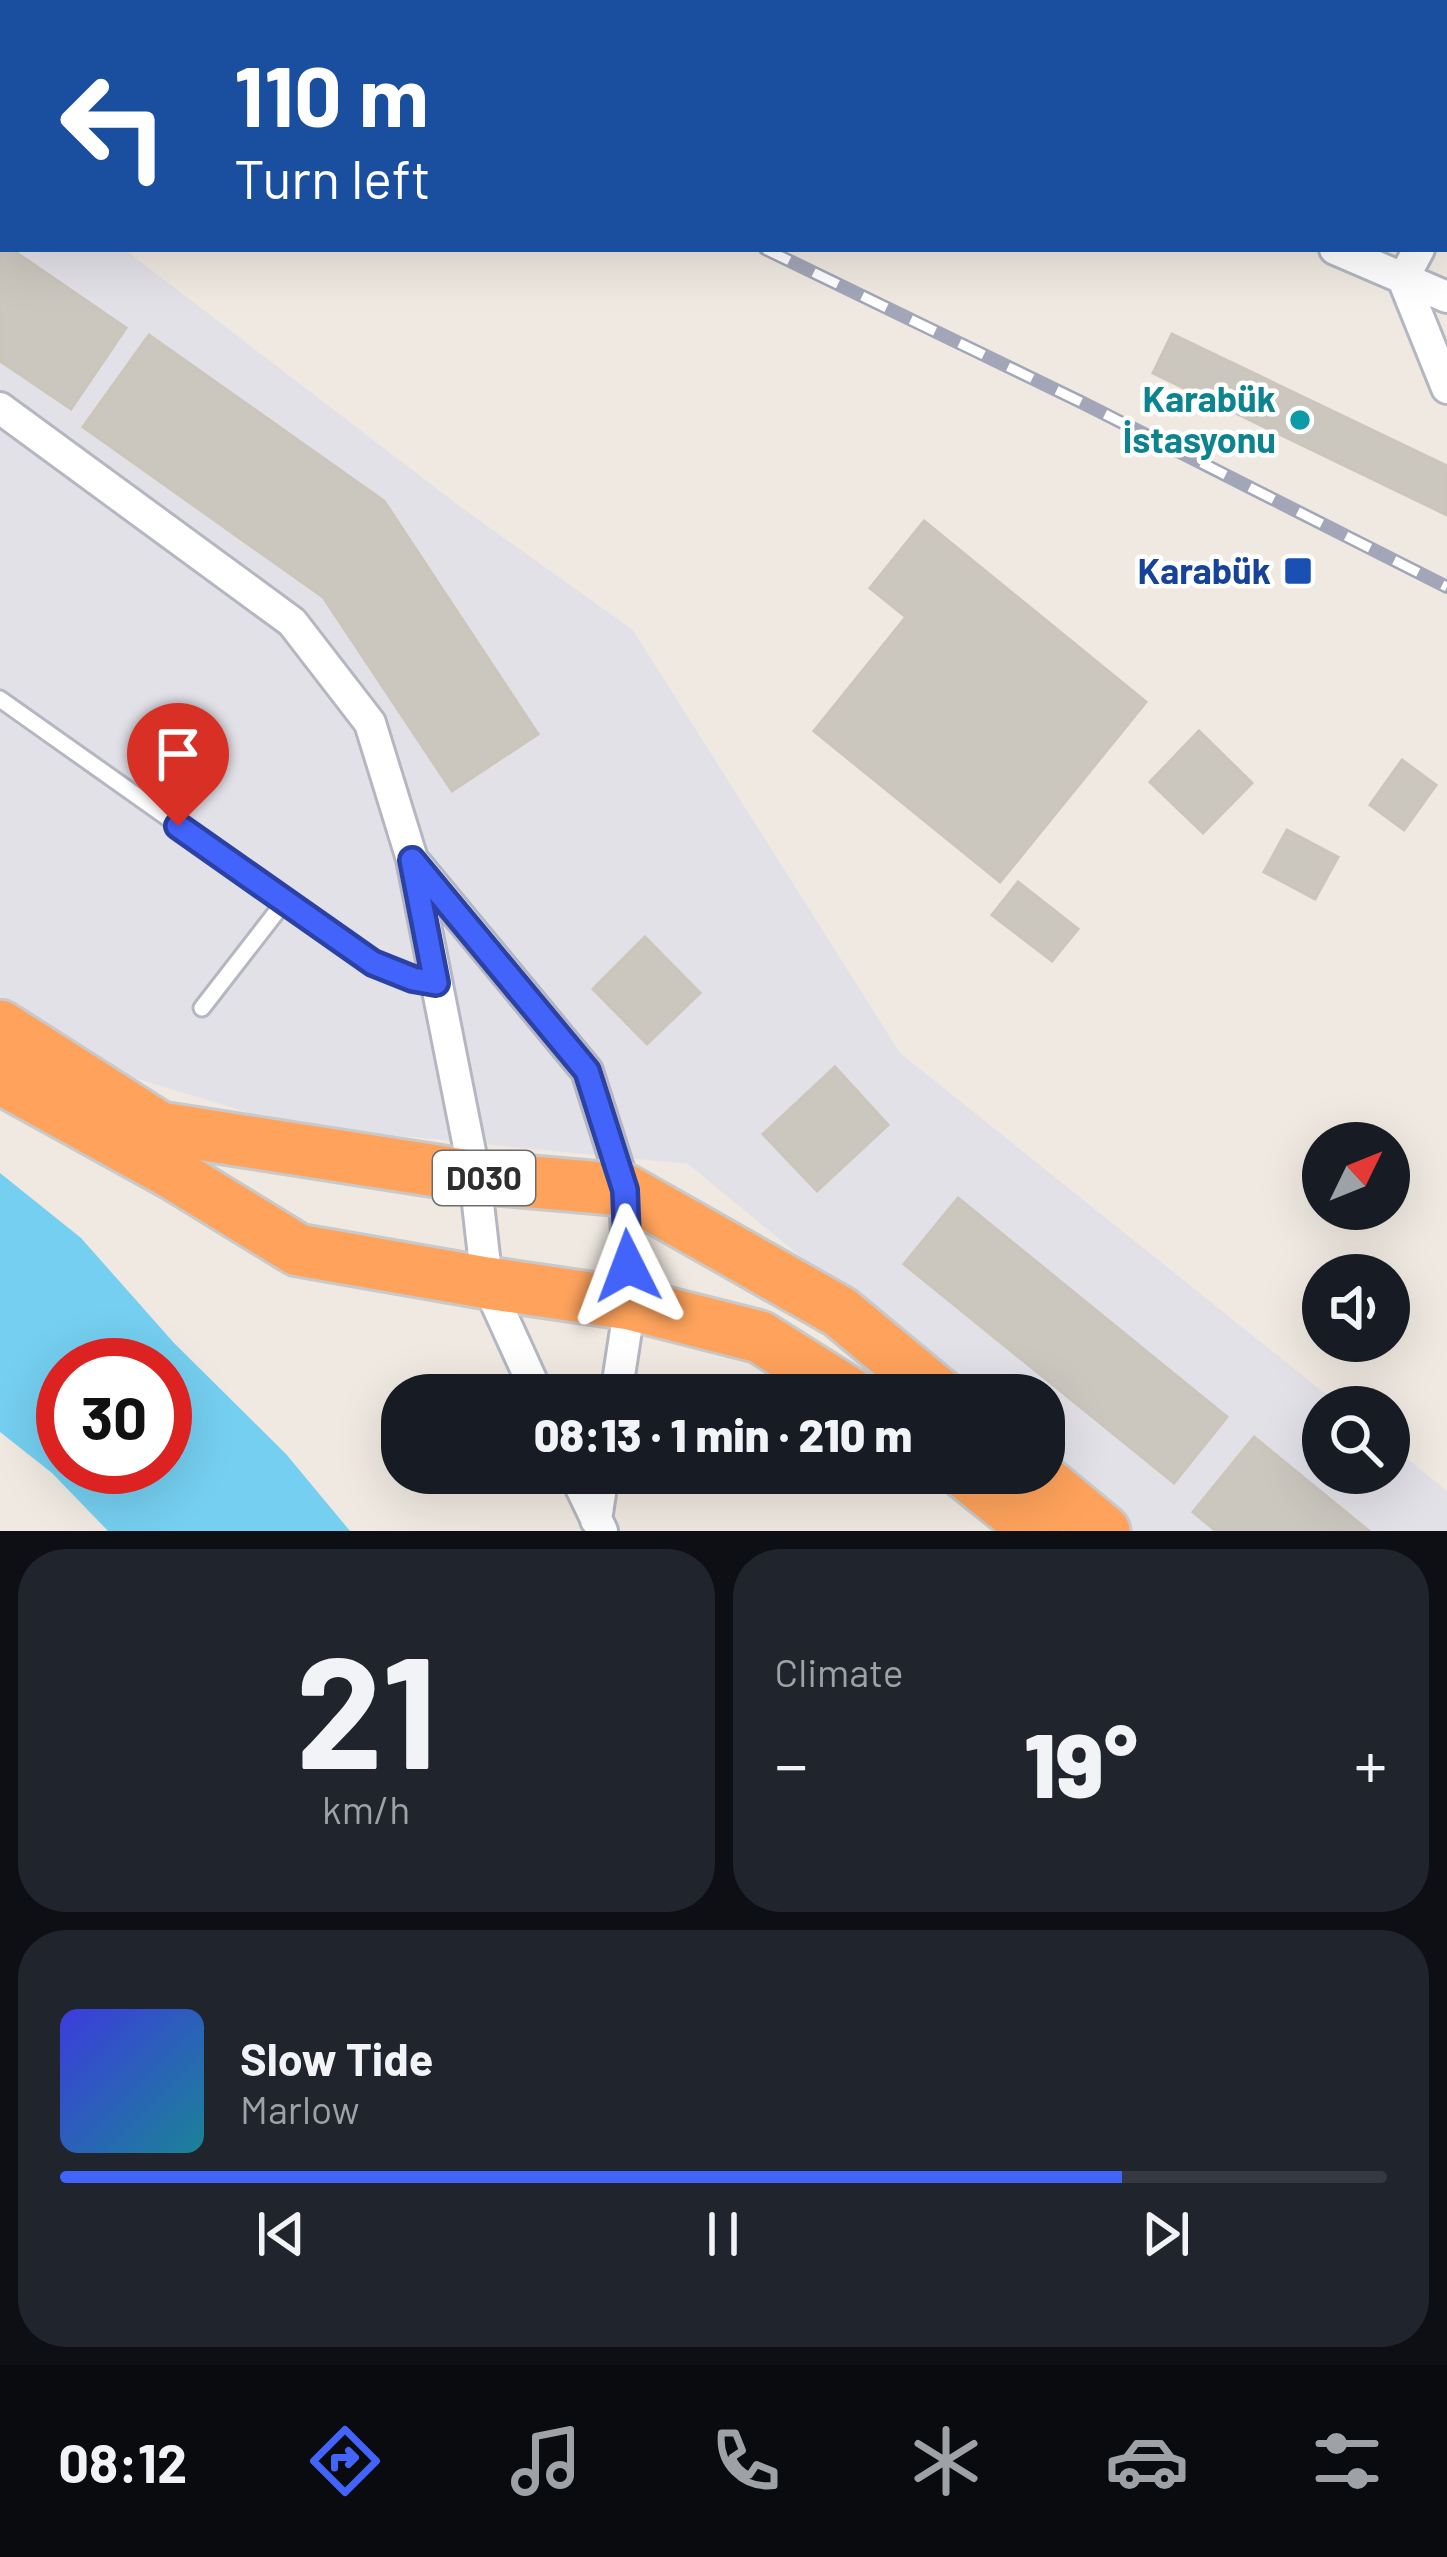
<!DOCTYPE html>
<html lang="en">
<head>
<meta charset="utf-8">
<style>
  body { margin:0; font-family:Barlow,sans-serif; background:#20242c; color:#f1f3f6; height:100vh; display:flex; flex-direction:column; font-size:45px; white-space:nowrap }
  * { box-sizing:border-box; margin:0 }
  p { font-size:39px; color:#9ea1a6 }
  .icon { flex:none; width:66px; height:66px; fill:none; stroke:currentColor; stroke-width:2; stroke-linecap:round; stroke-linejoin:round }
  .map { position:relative; height:1531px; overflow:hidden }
  .details { display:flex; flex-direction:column; gap:18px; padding:18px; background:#0d0f14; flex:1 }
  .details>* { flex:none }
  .banner { position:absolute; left:0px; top:0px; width:1449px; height:252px; box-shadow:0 12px 48px #0002; background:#1a4fa0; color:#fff; overflow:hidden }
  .needle { width:78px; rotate:47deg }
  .fabs { position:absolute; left:1302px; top:1122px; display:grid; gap:24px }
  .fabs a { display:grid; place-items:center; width:108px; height:108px; border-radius:50%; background:#171b24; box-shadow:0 12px 48px #0002; font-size:60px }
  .speed { position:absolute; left:36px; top:1338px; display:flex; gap:24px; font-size:60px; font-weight:700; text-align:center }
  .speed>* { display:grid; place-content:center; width:156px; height:156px; border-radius:50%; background:#171b24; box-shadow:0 12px 48px #0002; line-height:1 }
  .speed .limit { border:18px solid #d22; background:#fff; color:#111 }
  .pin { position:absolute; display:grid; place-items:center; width:102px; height:102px; color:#fff; margin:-123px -51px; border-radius:50% 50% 50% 0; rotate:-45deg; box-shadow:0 0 12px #0007 }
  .pin .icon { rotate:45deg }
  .me { position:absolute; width:132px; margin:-66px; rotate:357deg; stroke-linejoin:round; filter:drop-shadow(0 0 9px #0008) }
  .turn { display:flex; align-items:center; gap:42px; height:252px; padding:0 36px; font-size:54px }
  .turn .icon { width:156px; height:156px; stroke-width:2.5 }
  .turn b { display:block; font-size:84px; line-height:102px }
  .big { font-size:90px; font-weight:800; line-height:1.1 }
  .details .widget { flex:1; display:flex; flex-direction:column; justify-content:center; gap:18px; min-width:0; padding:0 42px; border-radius:48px; background:#20242c }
  .details .dial { align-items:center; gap:0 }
  .dial b { font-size:156px; line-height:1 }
  .song { display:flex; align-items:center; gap:36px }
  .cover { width:144px; height:144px; border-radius:18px; background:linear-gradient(135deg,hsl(240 70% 55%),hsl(190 70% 35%)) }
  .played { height:12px; border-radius:6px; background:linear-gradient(90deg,#4264fb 80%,#363941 80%) }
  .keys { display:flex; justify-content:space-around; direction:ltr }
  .heat { display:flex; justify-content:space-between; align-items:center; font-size:66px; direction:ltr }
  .details .tiles { flex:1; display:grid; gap:18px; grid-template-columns:1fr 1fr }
  .widget:last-child { grid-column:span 2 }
  .trip { position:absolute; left:381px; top:1374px; width:684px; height:120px; border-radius:48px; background:#171b24; box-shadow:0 12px 48px #0002; font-weight:800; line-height:120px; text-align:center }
  .dock { display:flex; height:192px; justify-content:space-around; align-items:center; background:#090b0e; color:#9ea1a6 }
  .dock .icon { width:84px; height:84px }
  .dock .current { color:#4264fb }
  .dock b { font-size:54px; color:#f1f3f6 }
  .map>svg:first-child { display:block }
  .industrial { fill:#e3e1e8 }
  .water { fill:#75cff0; fill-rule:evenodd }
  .building { fill:#cbc7bf; stroke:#cbc5ba; stroke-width:3 }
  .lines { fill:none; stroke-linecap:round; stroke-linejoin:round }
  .lane-casing { stroke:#b4b7c1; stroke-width:21 }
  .street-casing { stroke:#b4b7c1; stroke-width:36 }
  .highway-casing { stroke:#c9c9c9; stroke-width:57 }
  .lane { stroke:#fff; stroke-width:15 }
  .street { stroke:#fff; stroke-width:30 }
  .highway { stroke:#ffa35c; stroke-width:51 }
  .rail-casing { stroke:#a3a6b8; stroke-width:14 }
  .rail { stroke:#fff; stroke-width:9; stroke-dasharray:27; stroke-linecap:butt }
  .route-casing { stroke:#2b41a3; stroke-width:30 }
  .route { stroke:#4264fb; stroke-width:21 }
  .culture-dot { fill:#0f9aa8; stroke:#fff; stroke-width:4.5 }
  .transit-dot { fill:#1a4fb4; stroke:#fff; stroke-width:4.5 }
  .labels { text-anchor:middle; stroke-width:9; stroke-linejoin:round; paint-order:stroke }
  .shield { fill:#fff; stroke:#6d6d6d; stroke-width:3 }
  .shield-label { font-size:33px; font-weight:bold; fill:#2e2e2e }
  .culture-label { font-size:36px; font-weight:bold; fill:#0d838f; stroke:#fff; text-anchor:end }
  .transit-label { font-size:36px; font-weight:bold; fill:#164399; stroke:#fff; text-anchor:end }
</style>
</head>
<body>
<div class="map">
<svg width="1447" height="1531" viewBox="0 0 1447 1531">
  <rect width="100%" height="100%" fill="#efe9e1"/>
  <path class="industrial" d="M 0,154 L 3,156 L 3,249 L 124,249 L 458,505 L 633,630 L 900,1053 L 1342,1407 L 1323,1407 L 1323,1473 L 1389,1473 L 1389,1444 L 1447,1491 L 1447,1531 L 1134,1531 L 1044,1457 L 1044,1395 L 969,1395 L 688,1164 L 289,1125 L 135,1078 L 0,995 Z"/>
  <path class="water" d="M 0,1173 L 81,1238 L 174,1343 L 286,1454 L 350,1531 L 108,1531 L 52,1473 L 0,1432 ZM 63,1365 L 165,1365 L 165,1467 L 63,1467 Z"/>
  <path class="building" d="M 0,241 L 3,249 L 11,249 L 126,328 L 71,409 L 0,361 Z
    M 1172,334 L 1447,466 L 1447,515 L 1153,373 Z
    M 149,335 L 384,501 L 538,734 L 452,791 L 323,597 L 83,427 Z
    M 924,521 L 1146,702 L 1000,882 L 814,731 L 906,617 L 870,588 Z
    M 1199,731 L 1252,783 L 1203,833 L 1150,782 Z
    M 1402,760 L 1436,785 L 1404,830 L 1370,805 Z
    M 1287,830 L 1338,857 L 1315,899 L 1264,872 Z
    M 1018,882 L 1078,929 L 1052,961 L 992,915 Z
    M 645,937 L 700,993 L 647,1044 L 593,989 Z
    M 835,1067 L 888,1125 L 817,1191 L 763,1134 Z
    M 958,1198 L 1227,1417 L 1174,1483 L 904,1264 Z
    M 1254,1437 L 1369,1531 L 1216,1531 L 1193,1512 Z"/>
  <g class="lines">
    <g class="lane-casing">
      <path id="lane" d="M 0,699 L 373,963 L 413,979 L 436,983
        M 202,1008 L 285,901"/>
    </g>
    <g class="street-casing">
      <path id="street" d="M 758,0 L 765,3
        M 1446,197 L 1447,196
        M 1335,249 L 1447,297
        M 1403,279 L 1447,388
        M 1403,279 L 1419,249
        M 0,408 L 292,622 L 370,723 L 412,859 L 475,1177 L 487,1283 L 538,1395
        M 416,864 L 587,1071 L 625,1190 L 630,1304 L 616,1395
        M 574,1473 L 602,1531
        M 596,1520 L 603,1473"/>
    </g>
    <g class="highway-casing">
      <path id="highway" d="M 0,1026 L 160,1128 L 475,1177 L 625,1190 L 840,1312 L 940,1395
        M 0,1078 L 174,1174 L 298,1250 L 487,1283 L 630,1304 L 760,1337 L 852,1395
        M 965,1473 L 1037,1531
        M 1034,1473 L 1104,1531"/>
    </g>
    <use href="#lane" class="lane"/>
    <use href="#street" class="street"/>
    <use href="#highway" class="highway"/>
    <g class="rail-casing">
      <path id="rail" d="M 243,0 L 250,3
        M 765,249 L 1083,403 L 1447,587"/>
    </g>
    <use href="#rail" class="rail"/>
  </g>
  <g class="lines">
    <g class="route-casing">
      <path id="route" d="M 178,826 L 373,963 L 413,979 L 436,983 L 412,860 L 587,1071 L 625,1190 L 628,1266"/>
    </g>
    <use href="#route" class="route"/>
  </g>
  <circle class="culture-dot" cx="1300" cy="420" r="12"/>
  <rect class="transit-dot" x="1283" y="556" width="30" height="30" rx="6"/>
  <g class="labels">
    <rect class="shield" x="433" y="1151" width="102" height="54" rx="9"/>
    <g class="shield-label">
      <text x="484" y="1190">D030</text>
    </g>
    <g class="culture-label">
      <text x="1276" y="412">Karabük<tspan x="1276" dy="41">İstasyonu</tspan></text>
    </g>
    <g class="transit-label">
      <text x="1271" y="584">Karabük</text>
    </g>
  </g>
</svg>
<div class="fabs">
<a><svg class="needle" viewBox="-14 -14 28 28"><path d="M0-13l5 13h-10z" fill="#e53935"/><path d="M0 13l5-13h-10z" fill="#9ea1a6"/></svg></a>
<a><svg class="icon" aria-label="sound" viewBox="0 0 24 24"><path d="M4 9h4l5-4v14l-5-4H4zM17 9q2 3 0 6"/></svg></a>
<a><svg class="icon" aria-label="search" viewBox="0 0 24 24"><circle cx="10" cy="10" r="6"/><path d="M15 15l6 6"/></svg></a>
</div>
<div class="speed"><div class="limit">30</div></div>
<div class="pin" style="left:178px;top:826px;background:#d93025"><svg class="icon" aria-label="arrive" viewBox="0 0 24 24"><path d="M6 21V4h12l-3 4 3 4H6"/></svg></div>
<svg class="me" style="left:628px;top:1266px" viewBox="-20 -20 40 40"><path d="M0-17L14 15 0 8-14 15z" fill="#4264fb" stroke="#fff" stroke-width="4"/></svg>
<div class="trip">08:13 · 1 min · 210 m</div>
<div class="banner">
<div class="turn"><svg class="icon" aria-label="left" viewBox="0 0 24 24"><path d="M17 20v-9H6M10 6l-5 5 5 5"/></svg><div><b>110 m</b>Turn left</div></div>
</div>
</div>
<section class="details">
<div class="tiles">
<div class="widget dial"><b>21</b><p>km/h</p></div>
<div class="widget"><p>Climate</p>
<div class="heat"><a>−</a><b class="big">19°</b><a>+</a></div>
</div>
<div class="widget">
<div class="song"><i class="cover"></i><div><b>Slow Tide</b><p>Marlow</p></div></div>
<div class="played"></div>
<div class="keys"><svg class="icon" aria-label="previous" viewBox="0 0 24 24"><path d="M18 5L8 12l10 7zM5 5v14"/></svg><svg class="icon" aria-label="pause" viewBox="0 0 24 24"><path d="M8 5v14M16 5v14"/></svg><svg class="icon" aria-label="next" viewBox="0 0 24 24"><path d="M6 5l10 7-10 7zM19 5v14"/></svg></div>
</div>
</div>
</section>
<nav class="dock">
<b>08:12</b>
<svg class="icon current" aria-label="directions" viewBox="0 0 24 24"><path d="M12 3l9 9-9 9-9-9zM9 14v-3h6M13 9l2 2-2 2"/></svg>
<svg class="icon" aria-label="music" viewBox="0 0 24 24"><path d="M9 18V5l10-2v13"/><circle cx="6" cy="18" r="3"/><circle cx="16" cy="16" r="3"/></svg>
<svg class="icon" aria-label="phone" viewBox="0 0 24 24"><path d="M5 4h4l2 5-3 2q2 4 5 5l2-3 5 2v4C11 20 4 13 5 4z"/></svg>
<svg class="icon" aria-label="climate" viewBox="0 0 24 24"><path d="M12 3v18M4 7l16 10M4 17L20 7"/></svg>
<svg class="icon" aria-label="car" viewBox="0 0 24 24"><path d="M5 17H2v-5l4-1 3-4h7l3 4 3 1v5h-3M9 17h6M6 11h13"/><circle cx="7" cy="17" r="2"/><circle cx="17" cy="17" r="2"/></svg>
<svg class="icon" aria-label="filters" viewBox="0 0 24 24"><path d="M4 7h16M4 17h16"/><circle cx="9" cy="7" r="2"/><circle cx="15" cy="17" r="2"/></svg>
</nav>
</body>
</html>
